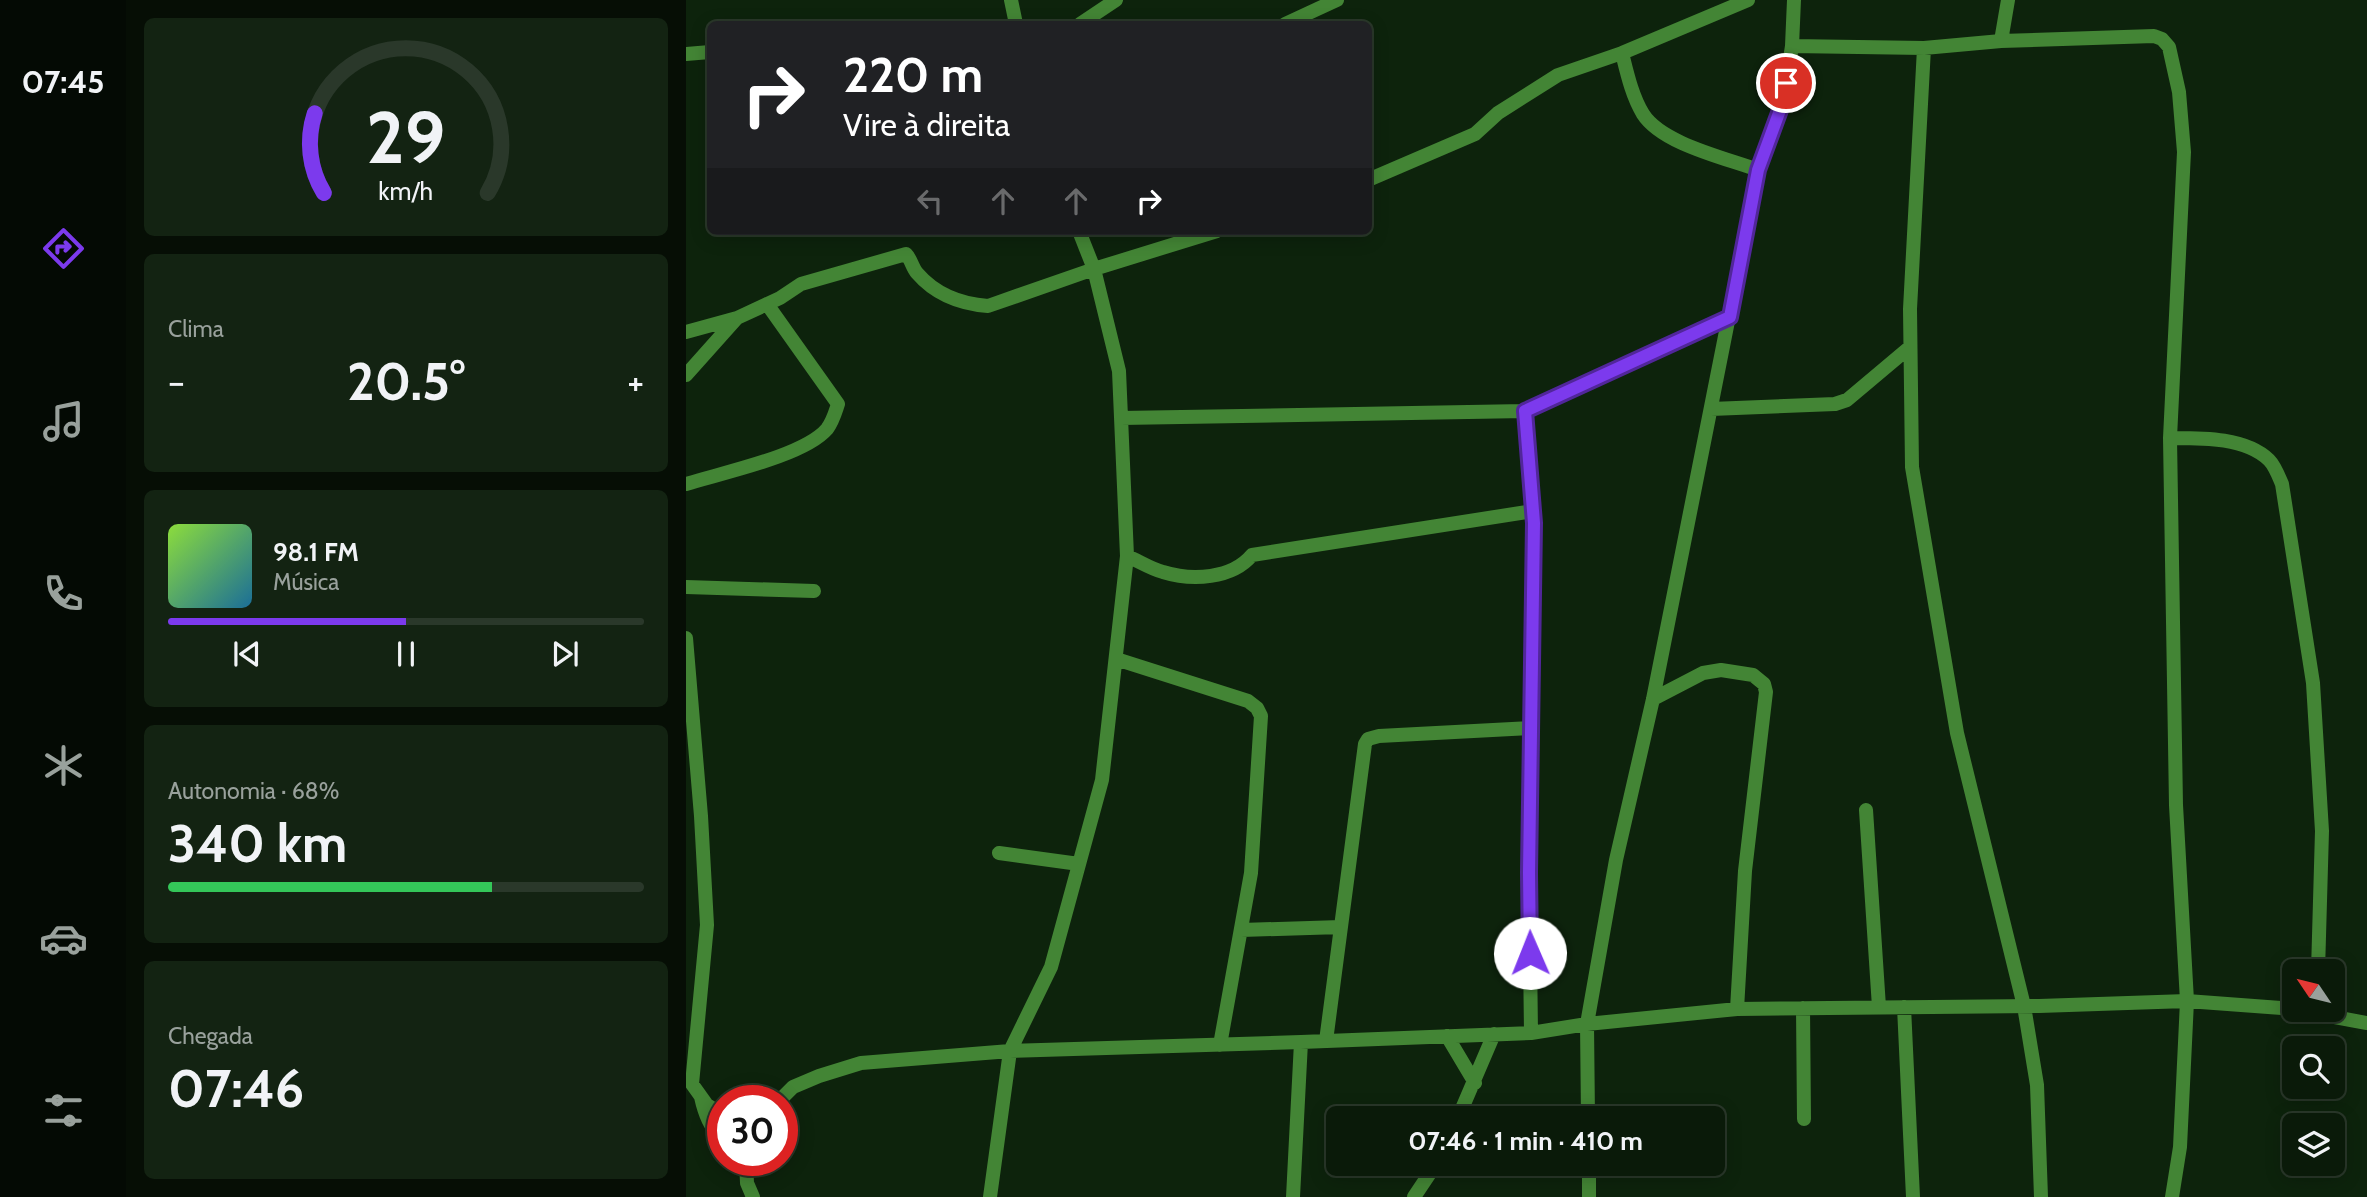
<!DOCTYPE html>
<html lang="pt">
<head>
<meta charset="utf-8">
<style>
  body { margin:0; font-family:Cabin,sans-serif; background:#132312; color:#f1f3f6; height:100vh; display:flex; flex-direction:column; font-size:26px; white-space:nowrap }
  * { box-sizing:border-box; margin:0 }
  p { font-size:23px; color:#99a19c }
  .icon { flex:none; width:38px; height:38px; fill:none; stroke:currentColor; stroke-width:2; stroke-linecap:round; stroke-linejoin:round }
  .map { position:relative; flex:1; overflow:hidden }
  .drawer { display:flex; flex-direction:column; gap:18px; padding:18px; background:#060e05; width:560px }
  .drawer>* { flex:none }
  .hud { position:absolute; left:21px; top:21px; width:665px; height:214px; border-radius:10px; box-shadow:0 4px 18px #0003,0 0 0 2px #2a382a; background:#202124; color:#fff; overflow:hidden }
  .needle { width:46px; rotate:305deg }
  .tools { position:absolute; left:1596px; top:959px; display:grid; gap:14px }
  .tools a { display:grid; place-items:center; width:63px; height:63px; border-radius:10px; background:#0a1a09; box-shadow:0 4px 18px #0003,0 0 0 2px #2a382a; font-size:35px }
  .speed { position:absolute; left:21px; top:1085px; display:flex; gap:14px; font-size:35px; font-weight:700; text-align:center }
  .speed>* { display:grid; place-content:center; width:91px; height:91px; border-radius:50%; background:#0a1a09; box-shadow:0 4px 18px #0003,0 0 0 2px #2a382a; line-height:1 }
  .speed .limit { border:10px solid #d22; background:#fff; color:#111 }
  .pin { position:absolute; display:grid; place-items:center; width:60px; height:60px; color:#fff; margin:-30px; border:4px solid #fff; border-radius:50%; box-shadow:0 2px 7px #0007 }
  .me { position:absolute; width:77px; margin:-38px; rotate:359deg; stroke-linejoin:round; filter:drop-shadow(0 0 5px #0008) }
  .turn { display:flex; align-items:center; gap:24px; height:147px; padding:0 21px; font-size:32px }
  .turn .icon { width:91px; height:91px; stroke-width:2.5 }
  .turn b { display:block; font-size:49px; line-height:60px }
  .lanes { display:flex; align-items:center; height:66px; padding:0 21px; background:#0003; justify-content:center; gap:35px; direction:ltr }
  .lanes .off { opacity:.35 }
  .big { font-size:52px; font-weight:700; line-height:1.1 }
  .drawer .widget { flex:1; display:flex; flex-direction:column; justify-content:center; gap:10px; min-width:0; padding:0 24px; border-radius:10px; background:#132312 }
  .drawer .dial { align-items:center; gap:0 }
  .dial svg { height:182px; overflow:visible; fill:none; stroke:#2a382a; stroke-width:7; stroke-linecap:round; text-anchor:middle }
  .dial text { fill:#f1f3f6; stroke:none }
  .song { display:flex; align-items:center; gap:21px }
  .cover { width:84px; height:84px; border-radius:10px; background:linear-gradient(135deg,hsl(90 70% 55%),hsl(200 70% 35%)) }
  .played { height:7px; border-radius:4px; background:linear-gradient(90deg,#7c3aed 50%,#2a382a 50%) }
  .keys { display:flex; justify-content:space-around; direction:ltr }
  .heat { display:flex; justify-content:space-between; align-items:center; font-size:38px; direction:ltr }
  .charge { height:10px; border-radius:5px; background:linear-gradient(90deg,#34c759 68%,#2a382a 0) }
  .trip { position:absolute; left:640px; top:1106px; width:399px; height:70px; border-radius:10px; background:#0a1a09; box-shadow:0 4px 18px #0003,0 0 0 2px #2a382a; font-weight:700; line-height:70px; text-align:center }
  main { display:flex; flex:1; min-height:0 }
  .tabs { display:flex; flex-direction:column; width:126px; justify-content:space-around; align-items:center; background:#040a04; color:#99a19c }
  .tabs .icon { width:49px; height:49px }
  .tabs .on { color:#7c3aed }
  .tabs b { font-size:32px; color:#f1f3f6 }
  .map>svg:first-child { display:block }
  .lines { fill:none; stroke-linecap:round; stroke-linejoin:round }
  .minor { stroke:#438535; stroke-width:14 }
  .route-casing { stroke:#51269a; stroke-width:18 }
  .route { stroke:#7c3aed; stroke-width:12 }
</style>
</head>
<body>
<main>
<nav class="tabs">
<b>07:45</b>
<svg class="icon on" aria-label="directions" viewBox="0 0 24 24"><path d="M12 3l9 9-9 9-9-9zM9 14v-3h6M13 9l2 2-2 2"/></svg>
<svg class="icon" aria-label="music" viewBox="0 0 24 24"><path d="M9 18V5l10-2v13"/><circle cx="6" cy="18" r="3"/><circle cx="16" cy="16" r="3"/></svg>
<svg class="icon" aria-label="phone" viewBox="0 0 24 24"><path d="M5 4h4l2 5-3 2q2 4 5 5l2-3 5 2v4C11 20 4 13 5 4z"/></svg>
<svg class="icon" aria-label="climate" viewBox="0 0 24 24"><path d="M12 3v18M4 7l16 10M4 17L20 7"/></svg>
<svg class="icon" aria-label="car" viewBox="0 0 24 24"><path d="M5 17H2v-5l4-1 3-4h7l3 4 3 1v5h-3M9 17h6M6 11h13"/><circle cx="7" cy="17" r="2"/><circle cx="17" cy="17" r="2"/></svg>
<svg class="icon" aria-label="filters" viewBox="0 0 24 24"><path d="M4 7h16M4 17h16"/><circle cx="9" cy="7" r="2"/><circle cx="15" cy="17" r="2"/></svg>
</nav>
<section class="drawer">
<div class="widget dial"><svg viewBox="0 0 100 80">
<path d="M14 69A42 42 0 1 1 86 69"/>
<path d="M14 69A42 42 0 0 1 10 34" stroke="#7c3aed"/>
<text x="50" y="56" font-size="32" font-weight="700">29</text>
<text x="50" y="72" font-size="11">km/h</text>
</svg></div>
<div class="widget"><p>Clima</p>
<div class="heat"><a>−</a><b class="big">20.5°</b><a>+</a></div>
</div>
<div class="widget">
<div class="song"><i class="cover"></i><div><b>98.1 FM</b><p>Música</p></div></div>
<div class="played"></div>
<div class="keys"><svg class="icon" aria-label="previous" viewBox="0 0 24 24"><path d="M18 5L8 12l10 7zM5 5v14"/></svg><svg class="icon" aria-label="pause" viewBox="0 0 24 24"><path d="M8 5v14M16 5v14"/></svg><svg class="icon" aria-label="next" viewBox="0 0 24 24"><path d="M6 5l10 7-10 7zM19 5v14"/></svg></div>
</div>
<div class="widget"><p>Autonomia · 68%</p><b class="big">340 km</b><div class="charge"></div></div>
<div class="widget"><p>Chegada</p><b class="big">07:46</b></div>
</section>
<div class="map">
<svg width="1681" height="1197" viewBox="0 0 1681 1197">
  <rect width="100%" height="100%" fill="#0d230c"/>
  <g class="lines">
    <path class="minor" d="M 325,0 L 330,24
      M 394,24 L 430,0
      M 599,24 L 651,0
      M 1315,41 L 1322,0
      M 1106,46 L 1238,48 L 1315,41 L 1468,36 L 1476,39 L 1483,47 L 1493,92 L 1498,152 L 1484,438 L 1490,805 L 1501,1001 L 1494,1147 L 1486,1197
      M 1238,48 L 1224,309 L 1226,467 L 1271,733 L 1338,1006 L 1351,1085 L 1355,1197
      M 936,53 C 941,73 946,96 957,114 C 976,144 1040,158 1072,170
      M 0,54 L 24,52
      M 682,180 L 789,134 L 812,113 L 872,75 L 936,53 L 1062,0
      M 0,332 L 51,318 L 94,298 L 115,284 L 220,254 C 225,259 226,267 231,273 C 249,294 275,304 302,306 L 408,269 L 531,231
      M 0,375 L 50,319
      M 1025,409 L 1149,404 L 1161,400 L 1224,347
      M 435,418 L 839,411
      M 1484,438 C 1515,438 1559,437 1583,460 C 1589,466 1593,477 1596,484 L 1627,683 L 1636,831 L 1632,971
      M 0,484 C 35,473 118,456 141,429 C 147,421 149,413 152,404 L 81,304
      M 441,556 C 453,561 465,569 477,572 C 506,581 546,579 566,555 L 847,511
      M 0,587 L 128,591
      M 0,638 L 15,816 L 21,925 L 6,1084 L 21,1105 L 37,1115
      M 430,659 L 562,701 L 571,708 L 575,716 L 565,873 L 534,1045
      M 967,699 L 1017,673 L 1035,670 L 1067,675 L 1078,684 L 1080,692 L 1059,871 L 1051,1009
      M 1180,810 L 1193,1007
      M 313,853 L 393,864
      M 555,930 L 655,927
      M 1218,1007 L 1227,1197
      M 1117,1008 L 1118,1119
      M 1611,1010 L 1681,1023
      M 845,1033 L 843,873 L 848,523 L 839,411 L 1044,317
      M 761,1036 L 789,1083
      M 640,1041 L 679,744 L 682,739 L 693,736 L 845,728
      M 15,1097 C 19,1115 24,1127 37,1141
      M 93,1101 L 107,1087 L 133,1076 L 175,1063 L 324,1051 L 615,1042 L 845,1033 L 901,1024 L 1051,1009 L 1353,1006 L 1501,1001 L 1608,1009
      M 772,1118 L 808,1034
      M 902,1118 L 901,1024 L 930,860 L 967,699 L 1072,170 L 1097,102 L 1106,46 L 1108,0
      M 60,1160 L 61,1183 L 67,1197
      M 903,1164 L 903,1197
      M 304,1197 L 324,1051 L 365,967 L 416,780 L 441,556 L 433,371 L 408,269 L 393,231
      M 607,1197 L 615,1042
      M 728,1197 L 750,1164"/>
  </g>
  <g class="lines">
    <g class="route-casing">
      <path id="route" d="M 844,953 L 843,873 L 848,523 L 839,411 L 1044,317 L 1072,170 L 1097,102 L 1100,83"/>
    </g>
    <use href="#route" class="route"/>
  </g>
</svg>
<div class="tools">
<a><svg class="needle" viewBox="-14 -14 28 28"><path d="M0-13l5 13h-10z" fill="#e53935"/><path d="M0 13l5-13h-10z" fill="#99a19c"/></svg></a>
<a><svg class="icon" aria-label="search" viewBox="0 0 24 24"><circle cx="10" cy="10" r="6"/><path d="M15 15l6 6"/></svg></a>
<a><svg class="icon" aria-label="layers" viewBox="0 0 24 24"><path d="M12 4l9 5-9 5-9-5zM3 14l9 5 9-5"/></svg></a>
</div>
<div class="speed"><div class="limit">30</div></div>
<div class="pin" style="left:1100px;top:83px;background:#d93025"><svg class="icon" aria-label="arrive" viewBox="0 0 24 24"><path d="M6 21V4h12l-3 4 3 4H6"/></svg></div>
<svg class="me" style="left:844px;top:953px" viewBox="-20 -20 40 40"><circle r="19" fill="#fff"/><path d="M0-13L10 11 0 6-10 11z" fill="#7c3aed"/></svg>
<div class="trip">07:46 · 1 min · 410 m</div>
<div class="hud">
<div class="turn"><svg class="icon" aria-label="right" viewBox="0 0 24 24"><path d="M7 20v-9h11M14 6l5 5-5 5"/></svg><div><b>220 m</b>Vire à direita</div></div>
<div class="lanes"><svg class="icon off" aria-label="left" viewBox="0 0 24 24"><path d="M17 20v-9H6M10 6l-5 5 5 5"/></svg><svg class="icon off" aria-label="ahead" viewBox="0 0 24 24"><path d="M12 20V5M6 11l6-6 6 6"/></svg><svg class="icon off" aria-label="ahead" viewBox="0 0 24 24"><path d="M12 20V5M6 11l6-6 6 6"/></svg><svg class="icon" aria-label="right" viewBox="0 0 24 24"><path d="M7 20v-9h11M14 6l5 5-5 5"/></svg></div>
</div>
</div>
</main>
</body>
</html>
